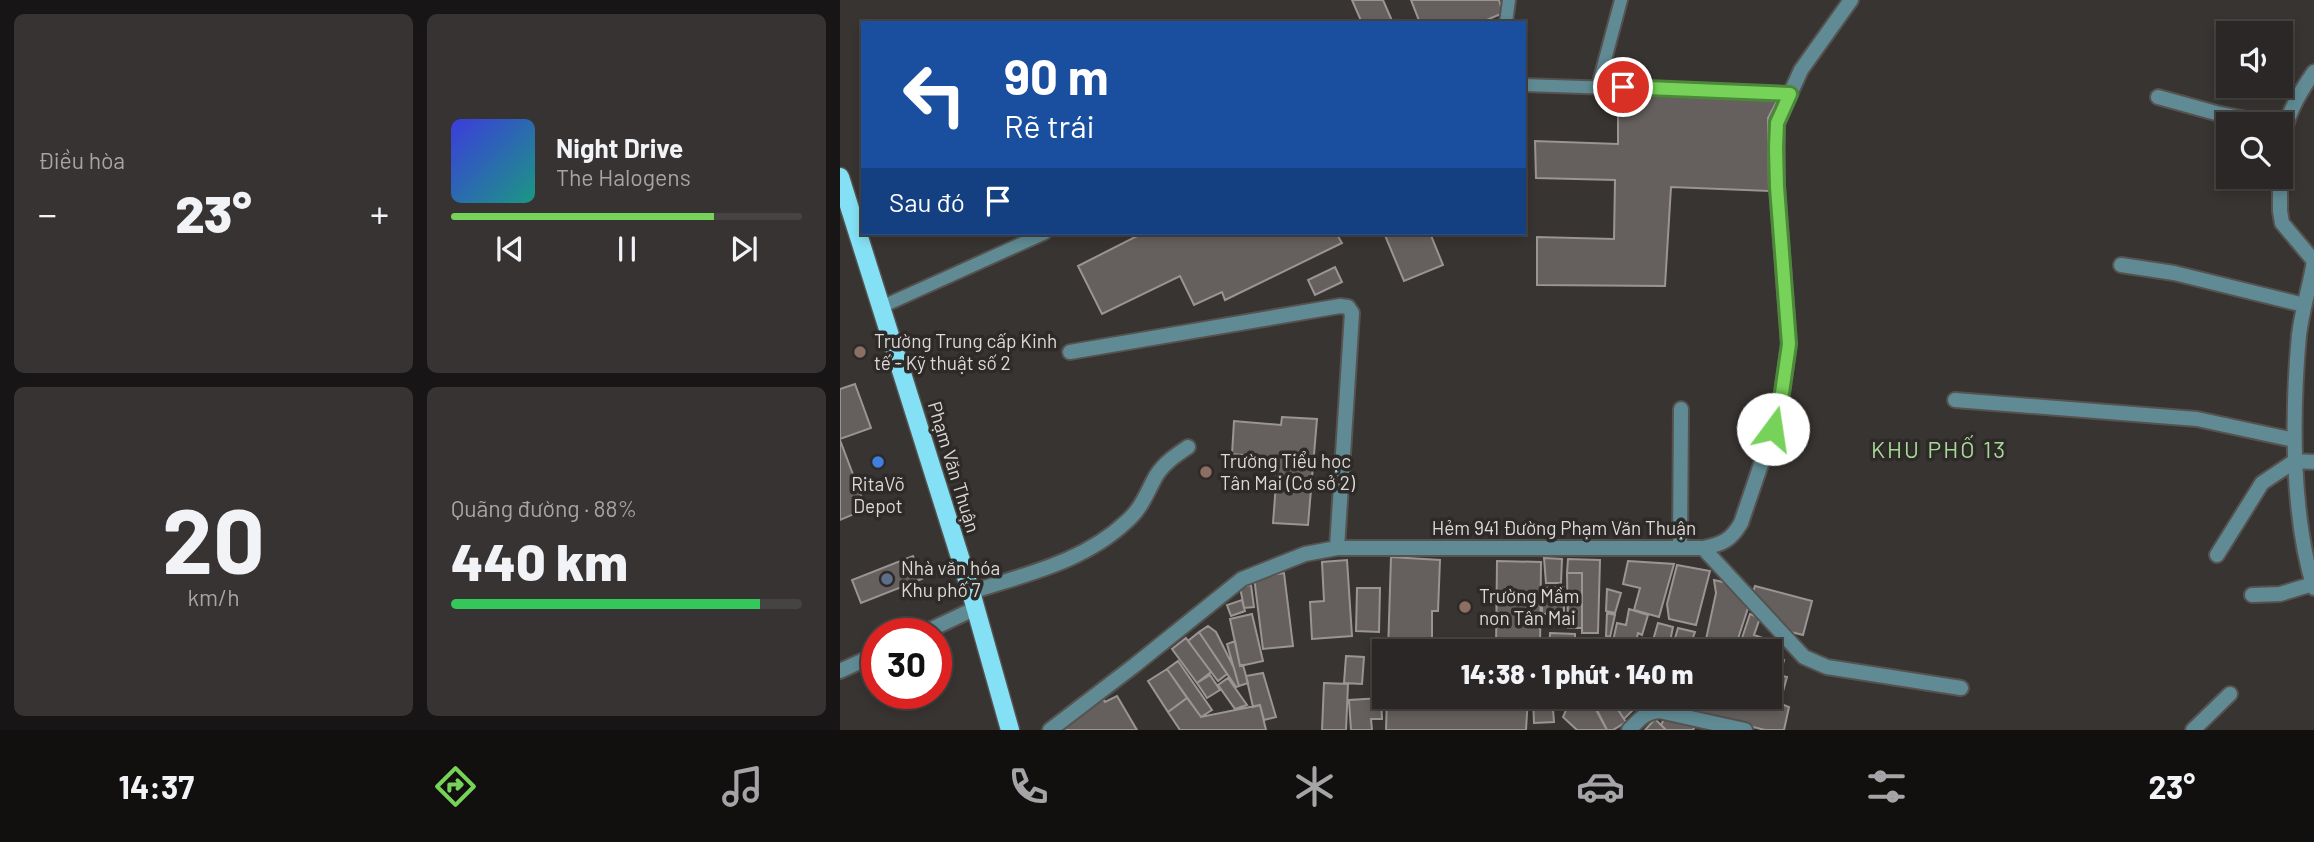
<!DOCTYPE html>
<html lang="vi">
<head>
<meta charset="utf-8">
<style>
  body { margin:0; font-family:Barlow,sans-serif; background:#363332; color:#f1f3f6; height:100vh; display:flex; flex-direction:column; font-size:26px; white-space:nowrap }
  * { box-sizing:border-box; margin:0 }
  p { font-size:23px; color:#a5a5a7 }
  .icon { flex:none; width:38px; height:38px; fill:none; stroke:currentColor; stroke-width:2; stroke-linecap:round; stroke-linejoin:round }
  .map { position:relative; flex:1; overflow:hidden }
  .panel { display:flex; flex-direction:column; gap:14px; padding:14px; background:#171515; width:840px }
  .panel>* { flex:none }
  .top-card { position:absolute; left:21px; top:21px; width:665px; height:214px; border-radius:0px; box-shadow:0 4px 10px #0003,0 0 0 2px #464443; background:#1a4fa0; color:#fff; overflow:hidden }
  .tools { position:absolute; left:1376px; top:21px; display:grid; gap:14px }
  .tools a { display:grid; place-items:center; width:77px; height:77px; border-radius:0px; background:#2a2726; box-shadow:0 4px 10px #0003,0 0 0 2px #464443; font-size:35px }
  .speed { position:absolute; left:21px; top:618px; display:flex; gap:14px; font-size:35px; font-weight:700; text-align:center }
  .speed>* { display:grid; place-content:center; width:91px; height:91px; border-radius:50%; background:#2a2726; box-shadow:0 4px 10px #0003,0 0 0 2px #464443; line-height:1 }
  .speed .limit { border:10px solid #d22; background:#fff; color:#111 }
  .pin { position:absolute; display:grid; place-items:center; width:60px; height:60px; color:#fff; margin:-30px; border:4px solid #fff; border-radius:50%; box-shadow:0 2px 7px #0007 }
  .me { position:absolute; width:77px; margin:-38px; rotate:14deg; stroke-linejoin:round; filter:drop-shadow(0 0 5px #0008) }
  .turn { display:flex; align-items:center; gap:24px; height:147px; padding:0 28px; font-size:32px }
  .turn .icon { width:91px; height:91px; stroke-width:2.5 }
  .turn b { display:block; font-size:49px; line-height:60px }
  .then { display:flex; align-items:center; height:66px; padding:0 28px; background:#0003; gap:14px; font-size:26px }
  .big { font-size:52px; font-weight:800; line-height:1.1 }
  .panel .card { flex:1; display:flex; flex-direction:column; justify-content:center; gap:10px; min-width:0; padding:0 24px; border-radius:10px; background:#363332 }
  .panel .dial { align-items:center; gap:0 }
  .dial b { font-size:91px; line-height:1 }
  .song { display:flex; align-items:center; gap:21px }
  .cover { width:84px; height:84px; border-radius:10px; background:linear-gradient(135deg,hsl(240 70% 55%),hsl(170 70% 35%)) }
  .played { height:7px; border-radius:4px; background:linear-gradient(90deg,#77d259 75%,#464443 75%) }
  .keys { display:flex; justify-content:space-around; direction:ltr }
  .heat { display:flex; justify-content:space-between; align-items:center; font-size:38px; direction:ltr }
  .charge { height:10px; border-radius:5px; background:linear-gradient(90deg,#34c759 88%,#464443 0) }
  .panel .tiles { flex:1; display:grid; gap:14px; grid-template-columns:repeat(2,1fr) }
  .trip { position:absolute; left:532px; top:639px; width:410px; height:70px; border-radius:0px; background:#2a2726; box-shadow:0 4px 10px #0003,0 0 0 2px #464443; font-weight:800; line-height:70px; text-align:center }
  .dock { display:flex; height:112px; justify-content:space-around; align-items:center; background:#11100f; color:#a5a5a7 }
  .dock .icon { width:49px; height:49px }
  .dock .current { color:#77d259 }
  .dock b { font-size:32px; color:#f1f3f6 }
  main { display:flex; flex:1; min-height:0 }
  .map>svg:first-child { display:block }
  .building { fill:#65605e; stroke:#9a9593; stroke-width:2 }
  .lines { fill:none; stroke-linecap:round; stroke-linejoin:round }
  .lane-casing { stroke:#565250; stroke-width:16 }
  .street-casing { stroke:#565250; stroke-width:18 }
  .primary-casing { stroke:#565250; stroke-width:21 }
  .lane { stroke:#608b94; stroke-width:12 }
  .street { stroke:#608b94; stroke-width:14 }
  .primary { stroke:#84e0f4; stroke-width:18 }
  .route-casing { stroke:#4d883a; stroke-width:18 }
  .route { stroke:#77d259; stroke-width:12 }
  .education-dot { fill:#8d6e63; stroke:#2e2a28; stroke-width:2.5 }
  .shop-dot { fill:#3f7fe0; stroke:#2e2a28; stroke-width:2.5 }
  .service-dot { fill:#5c6f8a; stroke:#2e2a28; stroke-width:2.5 }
  .labels { text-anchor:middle; stroke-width:7; stroke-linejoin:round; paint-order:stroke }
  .poi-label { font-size:19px; fill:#dcd9d8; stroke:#2e2a28; text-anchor:start }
  .street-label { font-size:19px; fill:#dcd9d8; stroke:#2e2a28 }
  .quarter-label { font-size:23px; letter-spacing:2px; fill:#a8d99a; stroke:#2e2a28 }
</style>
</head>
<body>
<main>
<section class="panel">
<div class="tiles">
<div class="card"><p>Điều hòa</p>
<div class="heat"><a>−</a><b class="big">23°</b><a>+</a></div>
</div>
<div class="card">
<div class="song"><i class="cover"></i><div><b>Night Drive</b><p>The Halogens</p></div></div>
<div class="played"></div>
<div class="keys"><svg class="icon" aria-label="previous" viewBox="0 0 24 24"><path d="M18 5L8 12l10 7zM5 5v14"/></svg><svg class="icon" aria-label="pause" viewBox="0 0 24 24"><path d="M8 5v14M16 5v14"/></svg><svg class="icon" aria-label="next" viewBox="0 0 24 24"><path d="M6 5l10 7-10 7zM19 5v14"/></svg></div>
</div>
<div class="card dial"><b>20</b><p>km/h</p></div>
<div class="card"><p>Quãng đường · 88%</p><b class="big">440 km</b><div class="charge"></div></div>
</div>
</section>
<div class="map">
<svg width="1474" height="730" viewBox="0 0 1474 730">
  <rect width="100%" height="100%" fill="#383432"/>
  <path class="building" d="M 512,0 L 543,0 L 553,23 L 522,23 Z
    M 571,0 L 659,0 L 663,13 L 640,23 L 580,23 Z
    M 778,92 L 938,99 L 928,118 L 929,191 L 831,187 L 825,286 L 697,285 L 697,237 L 774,239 L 775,180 L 696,178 L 695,141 L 778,144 Z
    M 303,233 L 496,233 L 502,243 L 385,300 L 382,292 L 354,305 L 340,276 L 262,314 L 238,266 Z
    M 544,233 L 590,233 L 603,265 L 564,281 Z
    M 495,267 L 502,282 L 475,295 L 468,280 Z
    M 15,384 L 31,428 L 0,439 L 0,389 Z
    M 442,417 L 477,419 L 468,525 L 433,523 L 438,458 L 392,454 L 394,421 L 441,425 Z
    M 0,440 L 26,509 L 0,520 Z
    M 73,556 L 82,579 L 21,603 L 12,580 Z
    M 551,557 L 600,560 L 598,611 L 592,611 L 592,651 L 548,651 Z
    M 704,558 L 722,559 L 721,583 L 706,583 Z
    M 728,559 L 760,560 L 758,633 L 742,633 L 742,573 L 727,573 Z
    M 507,560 L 512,636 L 472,639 L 470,602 L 484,601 L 482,562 Z
    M 657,561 L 701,562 L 700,651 L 656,651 Z
    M 788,561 L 834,564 L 819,617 L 794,610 L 800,588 L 783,584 Z
    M 837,565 L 870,571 L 856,625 L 829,619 L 827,604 Z
    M 444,573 L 453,646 L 423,649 L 414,577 Z
    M 727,573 L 742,573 L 742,628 L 728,628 Z
    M 874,580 L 892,584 L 908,608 L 894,651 L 834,651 L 838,642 L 859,648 L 861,643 L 865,644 L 876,593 Z
    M 411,585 L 414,607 L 404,608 L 400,587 Z
    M 915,586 L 972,601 L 963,635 L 947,631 L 913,592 Z
    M 724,587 L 724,613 L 702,614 L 702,588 Z
    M 517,588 L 540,588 L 539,632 L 516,631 Z
    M 767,589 L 781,593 L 775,613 L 766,611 Z
    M 402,600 L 405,611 L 391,616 L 387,605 Z
    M 789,609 L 808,615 L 802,635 L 798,633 L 795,647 L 773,641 L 777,623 L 786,625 Z
    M 767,613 L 775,615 L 770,637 L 766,636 Z
    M 412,614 L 423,661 L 400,666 L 390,619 Z
    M 910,614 L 920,618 L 914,635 L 943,645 L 939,656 L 929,653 L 929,651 L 900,644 Z
    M 818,623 L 833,627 L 828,651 L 811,647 Z
    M 368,626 L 376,632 L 394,668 L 399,686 L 396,687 L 359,632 Z
    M 838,628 L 855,632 L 851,643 L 835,638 Z
    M 359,632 L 387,674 L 378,681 L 348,641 Z
    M 710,633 L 735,634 L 735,651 L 709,651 Z
    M 346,638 L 371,672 L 357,683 L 332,649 Z
    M 395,641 L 400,666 L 403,665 L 408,683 L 399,686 L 387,644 Z
    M 929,655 L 944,660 L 941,672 L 929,670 Z
    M 506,656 L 524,657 L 522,684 L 504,683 Z
    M 338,661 L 372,710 L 361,717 L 327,669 Z
    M 327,669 L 347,698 L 328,712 L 308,681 Z
    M 37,671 L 37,690 L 32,692 L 26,675 Z
    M 423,673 L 436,717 L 424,720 L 420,705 L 413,707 L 406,676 Z
    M 929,673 L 947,677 L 942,695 L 929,692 Z
    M 370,675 L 380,690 L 367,698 L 357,683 Z
    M 388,678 L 407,705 L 395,709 L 378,685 Z
    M 484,683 L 508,684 L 506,730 L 482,730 Z
    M 277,696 L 297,730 L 224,730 L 223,728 L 263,699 L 265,702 Z
    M 547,696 L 688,697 L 686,730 L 546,730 Z
    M 712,696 L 714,722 L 694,723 L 693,697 Z
    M 732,696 L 744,697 L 757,710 L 767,730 L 737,730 L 723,717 Z
    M 772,696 L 832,696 L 828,705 L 806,697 L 784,719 L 771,699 Z
    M 845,696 L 922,696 L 949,707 L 944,730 L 925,730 L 852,712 Z
    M 347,698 L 361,717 L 420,705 L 426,730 L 340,730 L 328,712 Z
    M 541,698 L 542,719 L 531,719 L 532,730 L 511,730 L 509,700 Z
    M 771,699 L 786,722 L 773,730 L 767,730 L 755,708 Z
    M 815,719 L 826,730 L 805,730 Z
    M 824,719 L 855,726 L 853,730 L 826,730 L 821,725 Z"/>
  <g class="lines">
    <g class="lane-casing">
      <path id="lane" d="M 666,23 L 669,0
        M 684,85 L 950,94
        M 758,86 L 781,0
        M 41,307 L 205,233"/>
    </g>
    <g class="street-casing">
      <path id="street" d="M 1318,97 L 1376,113 L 1431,124
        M 1440,165 C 1441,127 1452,103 1474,72
        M 1440,177 L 1440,211 L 1442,223 L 1474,261 C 1470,286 1462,310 1459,335 C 1452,412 1451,514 1474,588
        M 1281,265 L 1334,273 L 1464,305
        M 230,352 L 500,306 L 508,307 L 512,313 L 497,548
        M 1115,400 L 1357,419 L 1454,440
        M 840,547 L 841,409
        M 863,548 L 964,657 L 987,667 L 1121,688
        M 1377,555 L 1422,483 L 1455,461 L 1474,462
        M 131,592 C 186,574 244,562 287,521 C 302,508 307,492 316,476 C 324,463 336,455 348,447
        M 1412,595 L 1440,594 L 1473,584
        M 81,634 L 136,608
        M 0,671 L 37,654
        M 210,730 L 295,665 L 402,579 L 465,554 L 497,548 L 863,548 C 883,544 891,540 901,523 L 933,429 L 942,393 L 949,344 L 937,187 L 937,123 L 961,70 L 1011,0
        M 789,730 C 799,720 805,712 819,711 L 905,730
        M 1353,730 L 1390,694"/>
    </g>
    <g class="primary-casing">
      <path id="primary" d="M 0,177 L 131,592 L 170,730"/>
    </g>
    <use href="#lane" class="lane"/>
    <use href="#street" class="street"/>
    <use href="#primary" class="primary"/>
  </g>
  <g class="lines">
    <g class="route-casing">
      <path id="route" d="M 783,87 L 950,94 L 937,123 L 936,148 L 937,187 L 949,344 L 942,393 L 933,429"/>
    </g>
    <use href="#route" class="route"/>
  </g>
  <g class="education-dot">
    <circle cx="20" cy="352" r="7"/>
    <circle cx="366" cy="472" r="7"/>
    <circle cx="625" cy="607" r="7"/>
  </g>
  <circle class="shop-dot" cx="38" cy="462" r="7"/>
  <circle class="service-dot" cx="47" cy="579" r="7"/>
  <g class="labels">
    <g class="poi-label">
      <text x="34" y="348">Trường Trung cấp Kinh<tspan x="34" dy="22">tế - Kỹ thuật số 2</tspan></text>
      <text x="380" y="468">Trường Tiểu học<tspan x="380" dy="22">Tân Mai (Cơ sở 2)</tspan></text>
      <text x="38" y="491" text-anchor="middle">RitaVõ<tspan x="38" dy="22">Depot</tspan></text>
      <text x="61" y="575">Nhà văn hóa<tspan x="61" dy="22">Khu phố 7</tspan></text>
      <text x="639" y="603">Trường Mầm<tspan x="639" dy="22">non Tân Mai</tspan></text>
    </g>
    <g class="street-label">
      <text transform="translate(114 467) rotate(73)" y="7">Phạm Văn Thuận</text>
      <text x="724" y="535">Hẻm 941 Đường Phạm Văn Thuận</text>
    </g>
    <g class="quarter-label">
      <text x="1099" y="458">KHU PHỐ 13</text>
    </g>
  </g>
</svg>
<div class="tools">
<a><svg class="icon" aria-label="sound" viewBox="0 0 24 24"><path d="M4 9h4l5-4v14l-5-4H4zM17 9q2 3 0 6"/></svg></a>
<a><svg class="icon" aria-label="search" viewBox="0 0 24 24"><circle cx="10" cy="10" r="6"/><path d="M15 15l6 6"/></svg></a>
</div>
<div class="speed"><div class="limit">30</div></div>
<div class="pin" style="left:783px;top:87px;background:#d93025"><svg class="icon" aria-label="arrive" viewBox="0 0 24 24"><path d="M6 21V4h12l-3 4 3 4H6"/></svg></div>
<svg class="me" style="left:933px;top:429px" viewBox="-20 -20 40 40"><circle r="19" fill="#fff"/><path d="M0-13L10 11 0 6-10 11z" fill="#77d259"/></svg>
<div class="trip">14:38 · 1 phút · 140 m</div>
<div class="top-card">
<div class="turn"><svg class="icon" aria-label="left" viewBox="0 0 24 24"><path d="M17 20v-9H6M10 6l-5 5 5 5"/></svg><div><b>90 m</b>Rẽ trái</div></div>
<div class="then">Sau đó<svg class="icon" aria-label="arrive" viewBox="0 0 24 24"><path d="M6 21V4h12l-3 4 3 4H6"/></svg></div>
</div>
</div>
</main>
<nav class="dock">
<b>14:37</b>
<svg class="icon current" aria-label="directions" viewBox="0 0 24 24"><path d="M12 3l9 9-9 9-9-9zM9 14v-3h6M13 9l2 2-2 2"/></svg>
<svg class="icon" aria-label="music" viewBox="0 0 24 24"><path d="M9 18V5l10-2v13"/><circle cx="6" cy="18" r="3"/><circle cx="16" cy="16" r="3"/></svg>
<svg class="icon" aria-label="phone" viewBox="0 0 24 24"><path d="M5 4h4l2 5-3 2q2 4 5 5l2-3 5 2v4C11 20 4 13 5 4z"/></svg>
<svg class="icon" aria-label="climate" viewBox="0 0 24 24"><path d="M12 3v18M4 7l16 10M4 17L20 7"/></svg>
<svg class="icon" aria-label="car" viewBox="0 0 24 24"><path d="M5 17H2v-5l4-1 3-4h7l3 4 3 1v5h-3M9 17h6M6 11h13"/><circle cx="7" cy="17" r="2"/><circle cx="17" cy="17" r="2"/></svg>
<svg class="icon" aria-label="filters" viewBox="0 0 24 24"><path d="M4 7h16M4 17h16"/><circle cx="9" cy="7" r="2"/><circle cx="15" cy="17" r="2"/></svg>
<b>23°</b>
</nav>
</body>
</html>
